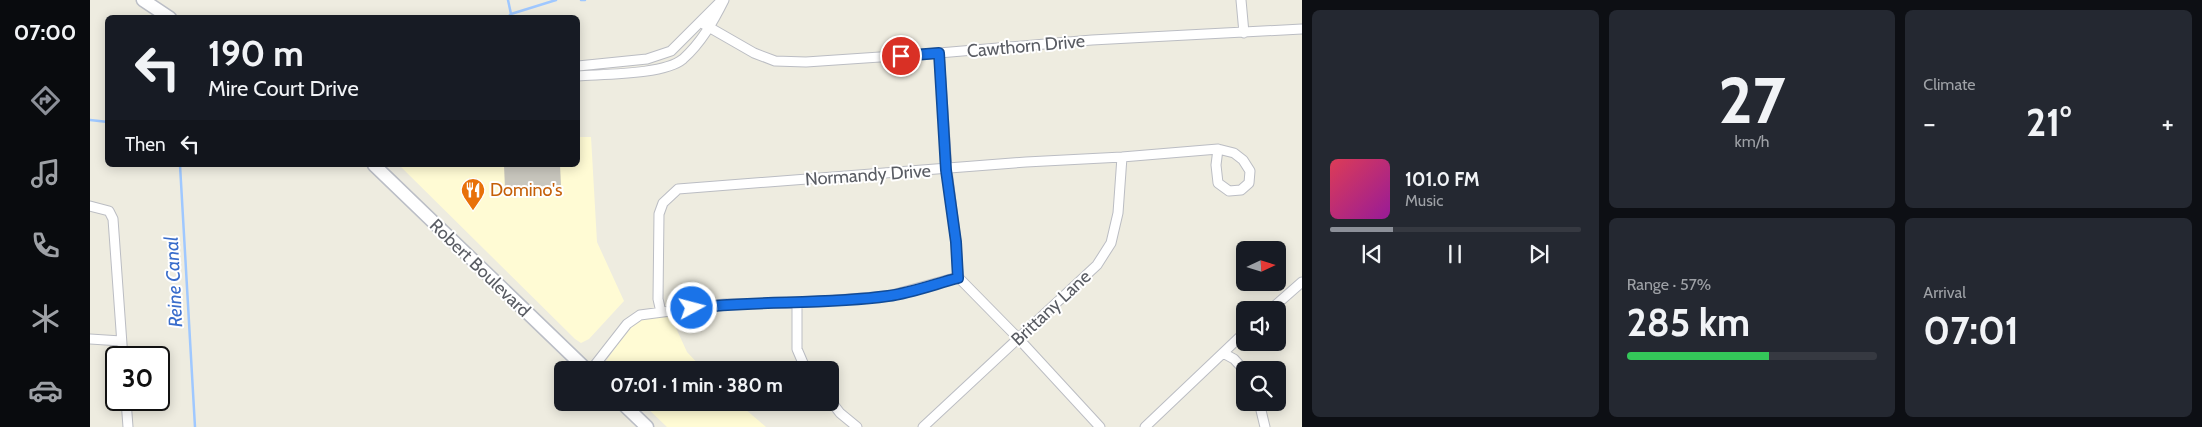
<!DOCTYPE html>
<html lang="en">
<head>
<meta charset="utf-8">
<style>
  body { margin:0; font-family:Cabin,sans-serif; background:#242831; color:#f1f3f6; height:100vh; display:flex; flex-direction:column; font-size:19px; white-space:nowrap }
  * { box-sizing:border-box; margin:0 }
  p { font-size:16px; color:#9ea1a6 }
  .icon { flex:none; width:28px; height:28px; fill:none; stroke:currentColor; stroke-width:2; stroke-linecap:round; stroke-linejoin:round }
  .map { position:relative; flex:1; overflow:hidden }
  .sheet { display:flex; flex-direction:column; gap:10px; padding:10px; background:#0d0f14; width:900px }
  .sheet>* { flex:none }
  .hud { position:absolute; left:15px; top:15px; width:475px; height:152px; border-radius:8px; box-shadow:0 2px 12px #0003; background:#171b24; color:#f1f3f6; overflow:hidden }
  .needle { width:32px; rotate:86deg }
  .fabs { position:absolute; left:1146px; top:241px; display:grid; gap:10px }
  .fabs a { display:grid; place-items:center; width:50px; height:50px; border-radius:8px; background:#171b24; box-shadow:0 2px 12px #0003; font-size:25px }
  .speed { position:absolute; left:15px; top:346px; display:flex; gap:10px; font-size:25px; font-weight:700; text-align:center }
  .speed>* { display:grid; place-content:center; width:65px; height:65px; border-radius:50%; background:#171b24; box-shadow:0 2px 12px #0003; line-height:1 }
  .speed .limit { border:2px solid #111; border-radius:8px; background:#fff; color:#111 }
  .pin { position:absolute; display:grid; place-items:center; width:42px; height:42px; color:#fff; margin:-21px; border:2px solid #fff; border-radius:50%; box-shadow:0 1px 5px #0007 }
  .me { position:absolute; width:55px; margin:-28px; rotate:83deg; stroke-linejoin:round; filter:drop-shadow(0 0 4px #0008) }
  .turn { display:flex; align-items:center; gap:18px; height:105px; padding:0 20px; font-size:22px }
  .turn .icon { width:65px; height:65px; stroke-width:2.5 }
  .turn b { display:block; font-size:35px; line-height:42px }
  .then { display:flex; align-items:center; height:48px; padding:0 20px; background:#0003; gap:10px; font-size:19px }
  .big { font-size:38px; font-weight:800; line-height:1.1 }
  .sheet .tile { flex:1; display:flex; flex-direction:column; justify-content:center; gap:8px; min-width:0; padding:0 18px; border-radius:8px; background:#242831 }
  .sheet .dial { align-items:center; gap:0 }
  .dial b { font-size:65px; line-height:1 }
  .song { display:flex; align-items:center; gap:15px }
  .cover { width:60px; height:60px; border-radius:8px; background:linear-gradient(135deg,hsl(350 70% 55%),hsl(300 70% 35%)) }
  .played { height:5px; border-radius:2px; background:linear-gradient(90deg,#8c9099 25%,#363941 25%) }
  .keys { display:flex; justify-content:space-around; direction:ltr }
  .heat { display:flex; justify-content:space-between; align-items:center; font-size:28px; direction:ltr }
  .charge { height:8px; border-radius:4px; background:linear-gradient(90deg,#34c759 57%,#363941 0) }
  .sheet .tiles { flex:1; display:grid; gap:10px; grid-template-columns:repeat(3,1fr) }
  .tile:first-child { grid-row:span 2 }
  .trip { position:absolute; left:464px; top:361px; width:285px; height:50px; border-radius:8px; background:#171b24; box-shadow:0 2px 12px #0003; font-weight:800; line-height:50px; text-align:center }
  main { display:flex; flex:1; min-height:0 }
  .tab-bar { display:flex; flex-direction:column; width:90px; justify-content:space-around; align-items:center; background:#090b0e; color:#9ea1a6 }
  .tab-bar .icon { width:35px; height:35px }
  .tab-bar .current { color:#8c9099 }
  .tab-bar b { font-size:22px; color:#f1f3f6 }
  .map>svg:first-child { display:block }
  .commercial { fill:#fffbd4 }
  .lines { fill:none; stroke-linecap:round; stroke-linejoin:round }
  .stream { stroke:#9fc8ff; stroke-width:2.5 }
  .building { fill:#c8c6bd }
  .street-casing { stroke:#bbbdc3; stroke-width:11 }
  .secondary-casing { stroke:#bbbec6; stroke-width:15 }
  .street { stroke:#fff; stroke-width:9 }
  .secondary { stroke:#fff; stroke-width:12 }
  .route-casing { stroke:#114b97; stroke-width:12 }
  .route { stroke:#1a73e8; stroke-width:9 }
  .labels { text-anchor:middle; stroke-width:4; stroke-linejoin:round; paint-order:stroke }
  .street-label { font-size:18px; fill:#595c63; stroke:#fff }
  .food-label { font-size:18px; fill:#c56008; stroke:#fff; text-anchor:start }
  .water-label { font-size:19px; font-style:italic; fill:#386ccb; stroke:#fff }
</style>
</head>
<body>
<main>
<nav class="tab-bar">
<b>07:00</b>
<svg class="icon current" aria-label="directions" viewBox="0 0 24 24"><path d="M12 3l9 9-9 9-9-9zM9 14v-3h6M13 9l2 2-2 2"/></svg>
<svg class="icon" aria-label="music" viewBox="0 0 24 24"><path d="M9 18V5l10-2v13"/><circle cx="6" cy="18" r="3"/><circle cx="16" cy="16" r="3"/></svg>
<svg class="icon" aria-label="phone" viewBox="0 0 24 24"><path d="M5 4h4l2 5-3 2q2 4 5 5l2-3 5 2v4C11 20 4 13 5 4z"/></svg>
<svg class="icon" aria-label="climate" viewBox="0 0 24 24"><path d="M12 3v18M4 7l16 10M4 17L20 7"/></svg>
<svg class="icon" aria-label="car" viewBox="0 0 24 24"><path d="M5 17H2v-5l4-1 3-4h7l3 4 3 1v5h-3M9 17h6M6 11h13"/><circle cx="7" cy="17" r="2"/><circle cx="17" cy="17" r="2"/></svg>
</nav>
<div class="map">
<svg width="1212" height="427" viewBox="0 0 1212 427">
  <rect width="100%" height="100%" fill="#eeece0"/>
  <path class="commercial" d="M 488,137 L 501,137 L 507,242 L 534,301 L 499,339 L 491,343 L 485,339 L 309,165 L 488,165 Z
    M 572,316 L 581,317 L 597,352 L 614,370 L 520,370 L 514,364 L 539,328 L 551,320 Z
    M 552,403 L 648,403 L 676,427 L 577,427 Z"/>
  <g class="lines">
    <path class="stream" d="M 418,0 L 421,14
      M 491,0 L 495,0
      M 417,18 L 421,14 L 466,0
      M 0,120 L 18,122
      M 90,165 L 105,427"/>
  </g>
  <path class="building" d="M 414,165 L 470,165 L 471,185 L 415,189 Z"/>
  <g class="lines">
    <g class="street-casing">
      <path id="street" d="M 1151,0 L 1154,33
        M 610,22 L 664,53 L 685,61 L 716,62 L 849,53 L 1002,40 L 1212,29
        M 849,53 L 857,170 L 866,242 L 868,277 L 928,338 L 1010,427
        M 488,66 L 557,59 L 581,51 L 630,2
        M 488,76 C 512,74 574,75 593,59 C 611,43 623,22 634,0
        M 0,206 L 19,211 L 23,219 L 33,358
        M 707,303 L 707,349 L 716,370
        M 1180,310 L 1212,282
        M 571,312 L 568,299 L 569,214 L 573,203 L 588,189 L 936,162 L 1032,157 L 1128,149 L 1144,153 L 1153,160 L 1160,171 L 1159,183 L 1151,190 L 1139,191 L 1128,183 L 1126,165 L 1128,149
        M 0,339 L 31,341
        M 1133,353 L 1144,359 L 1155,371
        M 501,370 L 537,324 L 550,315 L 634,304 L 707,303 L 798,296 L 868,277
        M 36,400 L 38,427
        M 740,400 L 750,413 L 767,427
        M 1169,402 L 1175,427
        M 833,427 L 1007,265 L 1021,243 L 1028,213 L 1032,157
        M 1055,427 L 1155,332"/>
    </g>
    <g class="secondary-casing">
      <path id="secondary" d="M 53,0 L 80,18
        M 284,165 L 497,370
        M 531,402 L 557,427"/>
    </g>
    <use href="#street" class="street"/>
    <use href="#secondary" class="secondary"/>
  </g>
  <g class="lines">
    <g class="route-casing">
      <path id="route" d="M 602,308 C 667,300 733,305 798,296 C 821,293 845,284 868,278 L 866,242 L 856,170 L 849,53 L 811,56"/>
    </g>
    <use href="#route" class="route"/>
  </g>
  <defs>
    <g id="restaurant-pin" transform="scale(1.25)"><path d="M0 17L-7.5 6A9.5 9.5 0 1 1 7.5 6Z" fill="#e8710a" stroke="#fff"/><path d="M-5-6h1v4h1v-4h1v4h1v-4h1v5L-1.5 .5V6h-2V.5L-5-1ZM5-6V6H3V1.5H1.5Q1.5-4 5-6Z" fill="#fff"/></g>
  </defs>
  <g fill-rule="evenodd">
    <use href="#restaurant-pin" x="383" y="190"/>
  </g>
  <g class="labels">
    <g class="street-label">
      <text transform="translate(936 46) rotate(-5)" y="6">Cawthorn Drive</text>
      <text transform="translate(778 175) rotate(-4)" y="6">Normandy Drive</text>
      <text transform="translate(390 268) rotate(44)" y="6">Robert Boulevard</text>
      <text transform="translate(961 308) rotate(-43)" y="6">Brittany Lane</text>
    </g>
    <g class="food-label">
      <text x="400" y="196">Domino's</text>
    </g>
    <g class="water-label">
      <text transform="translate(83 282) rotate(-93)" y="7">Reine Canal</text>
    </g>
  </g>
</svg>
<div class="fabs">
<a><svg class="needle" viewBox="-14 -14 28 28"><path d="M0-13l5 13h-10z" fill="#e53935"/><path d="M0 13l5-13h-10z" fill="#9ea1a6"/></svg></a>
<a><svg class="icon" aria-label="sound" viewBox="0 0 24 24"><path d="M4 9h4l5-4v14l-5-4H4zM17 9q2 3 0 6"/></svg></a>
<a><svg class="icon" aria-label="search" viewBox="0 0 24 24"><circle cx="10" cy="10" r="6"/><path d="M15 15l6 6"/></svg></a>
</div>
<div class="speed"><div class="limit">30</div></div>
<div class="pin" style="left:811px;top:56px;background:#d93025"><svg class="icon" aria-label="arrive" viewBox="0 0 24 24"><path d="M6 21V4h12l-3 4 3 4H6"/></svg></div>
<svg class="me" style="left:602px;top:308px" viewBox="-20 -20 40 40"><circle r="17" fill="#1a73e8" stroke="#fff" stroke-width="3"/><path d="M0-11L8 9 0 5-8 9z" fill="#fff"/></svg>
<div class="trip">07:01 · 1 min · 380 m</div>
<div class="hud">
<div class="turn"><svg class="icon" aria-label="left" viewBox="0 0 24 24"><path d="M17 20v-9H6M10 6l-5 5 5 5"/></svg><div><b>190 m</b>Mire Court Drive</div></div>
<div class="then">Then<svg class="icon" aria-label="left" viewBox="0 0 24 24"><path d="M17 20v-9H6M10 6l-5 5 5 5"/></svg></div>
</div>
</div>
<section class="sheet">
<div class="tiles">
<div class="tile">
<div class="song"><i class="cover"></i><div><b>101.0 FM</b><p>Music</p></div></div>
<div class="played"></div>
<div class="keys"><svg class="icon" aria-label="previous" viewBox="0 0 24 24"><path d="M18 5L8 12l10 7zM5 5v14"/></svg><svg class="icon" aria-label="pause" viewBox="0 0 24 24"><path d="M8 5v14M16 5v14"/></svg><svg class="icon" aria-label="next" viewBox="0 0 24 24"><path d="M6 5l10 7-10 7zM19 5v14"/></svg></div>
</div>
<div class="tile dial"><b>27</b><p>km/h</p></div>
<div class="tile"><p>Climate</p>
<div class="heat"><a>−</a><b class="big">21°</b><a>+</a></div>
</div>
<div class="tile"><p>Range · 57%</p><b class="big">285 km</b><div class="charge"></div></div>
<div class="tile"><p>Arrival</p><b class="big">07:01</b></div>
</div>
</section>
</main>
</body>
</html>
